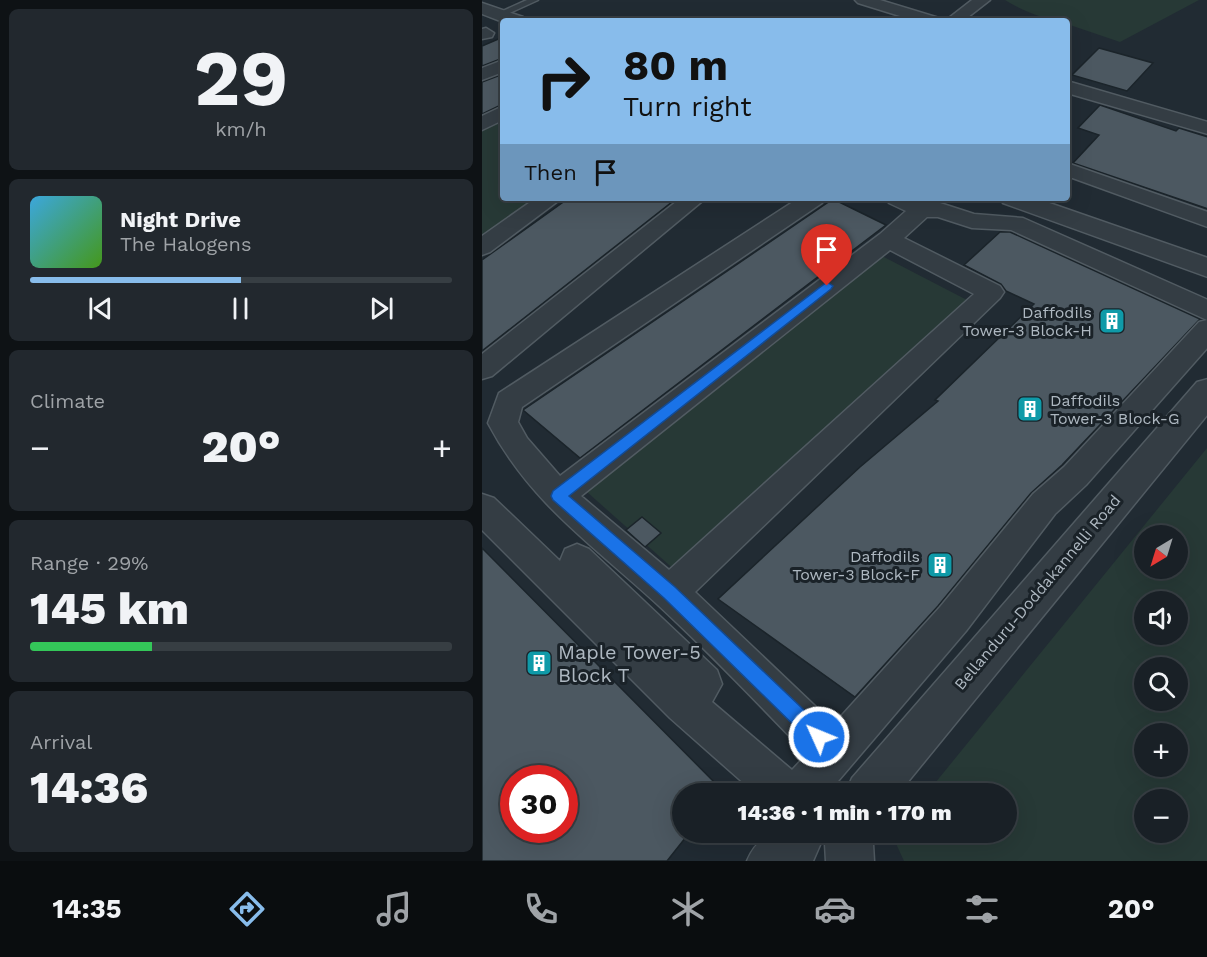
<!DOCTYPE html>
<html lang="en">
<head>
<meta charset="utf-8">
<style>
  body { margin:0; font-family:"Work Sans",sans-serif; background:#22282e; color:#f1f3f6; height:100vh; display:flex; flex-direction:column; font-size:22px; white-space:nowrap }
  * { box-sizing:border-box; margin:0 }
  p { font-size:20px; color:#9fa3a7 }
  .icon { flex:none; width:33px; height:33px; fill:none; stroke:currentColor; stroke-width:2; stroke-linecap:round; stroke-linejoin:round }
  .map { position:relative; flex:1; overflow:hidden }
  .side { display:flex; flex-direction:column; gap:9px; padding:9px; background:#0e1215; width:482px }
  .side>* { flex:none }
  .top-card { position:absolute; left:18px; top:18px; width:570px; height:183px; border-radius:6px; box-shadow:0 6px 24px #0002,0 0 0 2px #373e43; background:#88bceb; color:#111; overflow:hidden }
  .needle { width:39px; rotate:218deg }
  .tools { position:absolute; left:652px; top:525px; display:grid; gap:12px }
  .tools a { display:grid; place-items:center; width:54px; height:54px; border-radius:50%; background:#192026; box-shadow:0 6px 24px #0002,0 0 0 2px #373e43; font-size:30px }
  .speed { position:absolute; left:18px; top:765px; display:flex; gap:12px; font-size:30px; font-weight:700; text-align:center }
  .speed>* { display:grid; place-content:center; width:78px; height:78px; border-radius:50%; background:#192026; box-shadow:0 6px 24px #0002,0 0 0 2px #373e43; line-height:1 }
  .speed .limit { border:9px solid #d22; background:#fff; color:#111 }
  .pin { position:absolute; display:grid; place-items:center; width:51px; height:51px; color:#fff; margin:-62px -26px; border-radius:50% 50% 50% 0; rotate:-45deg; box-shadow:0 0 6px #0007 }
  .pin .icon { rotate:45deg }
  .me { position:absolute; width:66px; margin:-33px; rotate:314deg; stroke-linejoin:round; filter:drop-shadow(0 0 4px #0008) }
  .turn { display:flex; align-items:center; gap:21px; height:126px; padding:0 24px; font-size:27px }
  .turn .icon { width:78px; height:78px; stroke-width:2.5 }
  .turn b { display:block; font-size:42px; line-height:51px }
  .then { display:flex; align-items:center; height:57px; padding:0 24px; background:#0003; gap:12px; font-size:22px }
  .big { font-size:45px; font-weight:800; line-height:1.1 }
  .side .tile { flex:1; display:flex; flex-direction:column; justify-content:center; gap:9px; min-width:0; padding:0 21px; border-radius:9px; background:#22282e }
  .side .dial { align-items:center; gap:0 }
  .dial b { font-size:78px; line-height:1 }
  .song { display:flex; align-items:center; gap:18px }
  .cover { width:72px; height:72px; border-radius:9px; background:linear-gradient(135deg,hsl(200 70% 55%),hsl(100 70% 35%)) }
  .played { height:6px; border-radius:3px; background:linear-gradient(90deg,#88bceb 50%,#373e43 50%) }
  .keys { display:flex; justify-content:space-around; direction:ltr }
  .heat { display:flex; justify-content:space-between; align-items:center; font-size:33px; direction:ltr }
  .charge { height:9px; border-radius:4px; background:linear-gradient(90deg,#34c759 29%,#373e43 0) }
  .trip { position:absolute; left:190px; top:783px; width:345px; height:60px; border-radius:30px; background:#192026; box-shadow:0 6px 24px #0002,0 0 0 2px #373e43; font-weight:800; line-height:60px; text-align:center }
  .tabs { display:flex; height:96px; justify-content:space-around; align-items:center; background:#0a0d0f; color:#9fa3a7 }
  .tabs .icon { width:42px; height:42px }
  .tabs .current { color:#88bceb }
  .tabs b { font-size:27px; color:#f1f3f6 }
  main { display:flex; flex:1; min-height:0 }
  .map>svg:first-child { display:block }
  .green { fill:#273936; fill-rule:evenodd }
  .building { fill:#4c5861; stroke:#1b242a; stroke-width:1.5; fill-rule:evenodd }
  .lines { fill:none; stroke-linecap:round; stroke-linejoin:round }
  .service-casing { stroke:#515b62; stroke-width:3 }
  .minor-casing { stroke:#515b62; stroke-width:3 }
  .tertiary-casing { stroke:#515b62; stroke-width:3 }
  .service { fill:#343d44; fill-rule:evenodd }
  .minor { fill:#343d44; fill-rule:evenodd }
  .tertiary { fill:#343d44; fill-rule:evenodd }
  .route { fill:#1a73e8; stroke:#114b97; stroke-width:1.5 }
  .labels { text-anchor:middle; stroke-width:6; stroke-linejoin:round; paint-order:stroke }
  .poi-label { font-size:16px; fill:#aeb8c1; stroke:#1a2228; text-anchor:end }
  .street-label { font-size:16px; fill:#aeb8c1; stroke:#1a2228 }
  .near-poi-label { font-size:20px; fill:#aeb8c1; stroke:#1a2228; text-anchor:start }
</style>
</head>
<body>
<main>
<section class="side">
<div class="tile dial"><b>29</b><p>km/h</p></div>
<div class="tile">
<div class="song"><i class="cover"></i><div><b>Night Drive</b><p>The Halogens</p></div></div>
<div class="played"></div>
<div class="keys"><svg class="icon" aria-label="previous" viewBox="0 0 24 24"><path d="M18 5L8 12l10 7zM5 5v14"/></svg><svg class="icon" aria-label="pause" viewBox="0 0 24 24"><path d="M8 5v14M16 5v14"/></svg><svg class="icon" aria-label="next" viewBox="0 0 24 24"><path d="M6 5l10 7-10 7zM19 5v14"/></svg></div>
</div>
<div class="tile"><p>Climate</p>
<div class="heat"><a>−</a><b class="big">20°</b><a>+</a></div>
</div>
<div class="tile"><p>Range · 29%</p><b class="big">145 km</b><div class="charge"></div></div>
<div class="tile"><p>Arrival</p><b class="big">14:36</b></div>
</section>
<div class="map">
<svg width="726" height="861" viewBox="0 0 726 861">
  <rect width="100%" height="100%" fill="#212b33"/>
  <path class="green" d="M 523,0 L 717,0 L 638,42 L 585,24 L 585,21 C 564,21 541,11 523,0 Z
    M 21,118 L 21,198 L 56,198 L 0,237 L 0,130 Z
    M 400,256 L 485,300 L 195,572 L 105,492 Z
    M 725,448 L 725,861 L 422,861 L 411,837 L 414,833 L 525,832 L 525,794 L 445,793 ZM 663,536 L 696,536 L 696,568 L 663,568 ZM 663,602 L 696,602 L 696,634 L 663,634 ZM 663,668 L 696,668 L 696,700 L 663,700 ZM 663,734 L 696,734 L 696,766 L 663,766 ZM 663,800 L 696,800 L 696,832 L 663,832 Z"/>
  <path class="building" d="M 21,37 L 21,58 L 0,66 L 0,46 Z
    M 617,48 L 671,63 L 645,91 L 590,75 Z
    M 21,74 L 21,104 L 0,114 L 0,82 Z
    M 618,105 L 694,131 L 697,128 L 726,137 L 726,209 L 591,163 L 617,135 L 596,128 Z
    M 87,198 L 195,198 L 0,351 L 0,260 Z
    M 351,199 L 404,225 L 98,458 L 41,410 Z
    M 518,232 L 528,232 L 718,319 L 580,465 L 549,493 L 456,606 L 373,697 L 236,599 L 378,467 L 456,401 L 453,400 L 552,304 L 524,291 L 519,284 L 482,265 Z
    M 160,517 L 179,533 L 163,547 L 144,530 Z
    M 0,548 L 242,792 L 201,794 L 201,832 L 208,832 L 185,861 L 0,861 ZM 32,778 L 82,778 L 82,830 L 32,830 Z"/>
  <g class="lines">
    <g class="service-casing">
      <path id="service" d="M 45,0 L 56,0 L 21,16 L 14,14 Z"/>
    </g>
    <g class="minor-casing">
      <path id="minor" d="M 373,0 L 398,0 L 457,18 L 459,21 L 434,21 L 376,3 Z
        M 490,0 L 508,0 L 481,21 L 463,21 Z
        M 4,28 L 12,33 L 10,37 L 0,39 L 0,29 Z
        M 21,60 L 21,72 L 0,80 L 0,68 Z
        M 585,81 L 726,122 L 726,134 L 585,93 Z
        M 21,106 L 21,120 L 0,130 L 0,116 Z
        M 585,163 L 726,212 L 726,227 L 585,176 Z
        M 54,198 L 80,198 L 8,252 L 0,255 L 0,236 Z
        M 199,198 L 224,198 L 10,376 L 0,379 L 0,354 Z
        M 317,198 L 343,198 L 340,203 L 40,407 L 36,422 L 45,438 L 78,476 L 398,234 L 424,211 L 407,203 L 404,198 L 432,198 L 443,203 L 458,203 L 492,214 L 541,218 L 726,300 L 726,347 L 604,485 L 573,514 L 484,631 L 345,794 L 274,794 L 188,718 L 0,530 L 0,494 L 12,498 L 78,561 L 83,549 L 95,544 L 107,549 L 235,670 L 240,684 L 230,702 L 310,770 L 325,754 C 276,704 228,653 176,605 C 112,546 48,503 6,423 L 17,393 ZM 445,217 L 456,217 L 490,228 L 529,230 L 725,320 L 717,322 L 582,467 L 551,494 L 458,607 L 352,724 L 213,592 L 518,298 L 522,292 L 518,286 L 422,238 ZM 408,250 L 492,294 L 187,570 L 99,496 Z
        M 337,832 L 338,845 L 331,861 L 265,861 C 279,827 305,832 337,832 Z"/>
    </g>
    <g class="tertiary-casing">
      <path id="tertiary" d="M 0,3 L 41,17 L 44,21 L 21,22 L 0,14 Z
        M 518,198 L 553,198 L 726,258 L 726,277 L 521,203 Z
        M 726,379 L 726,414 L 416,794 L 363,794 L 370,778 L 715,382 Z
        M 346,832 L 394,832 L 391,844 L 392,861 L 344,861 L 343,844 Z"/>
    </g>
    <use href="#service" class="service"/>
    <use href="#minor" class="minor"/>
    <use href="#tertiary" class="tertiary"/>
  </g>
  <path class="route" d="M 345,282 L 351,286 L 349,289 L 87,496 L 193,587 L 343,730 L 346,737 L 343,743 L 337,746 L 330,743 L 182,598 L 71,500 L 69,496 L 71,491 Z"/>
  <defs>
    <g id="building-square" transform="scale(1.35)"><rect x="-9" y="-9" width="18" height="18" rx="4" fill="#0f9aa8" stroke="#1a2228"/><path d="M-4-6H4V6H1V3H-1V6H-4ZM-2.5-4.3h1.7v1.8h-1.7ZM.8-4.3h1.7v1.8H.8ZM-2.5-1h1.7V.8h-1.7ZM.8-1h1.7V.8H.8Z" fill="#fff"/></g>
  </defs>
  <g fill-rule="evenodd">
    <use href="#building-square" x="630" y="321"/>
    <use href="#building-square" x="548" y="409"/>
    <use href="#building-square" x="458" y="565"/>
    <use href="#building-square" x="57" y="663"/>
  </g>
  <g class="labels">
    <g class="poi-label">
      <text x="610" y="318">Daffodils<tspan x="610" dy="18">Tower-3 Block-H</tspan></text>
      <text x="568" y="406" text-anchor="start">Daffodils<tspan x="568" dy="18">Tower-3 Block-G</tspan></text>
      <text x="438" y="562">Daffodils<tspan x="438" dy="18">Tower-3 Block-F</tspan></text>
    </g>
    <g class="street-label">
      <text transform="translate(555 592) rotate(-50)" y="6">Bellanduru-Doddakannelli Road</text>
    </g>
    <g class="near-poi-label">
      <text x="76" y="659">Maple Tower-5<tspan x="76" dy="23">Block T</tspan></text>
    </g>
  </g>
</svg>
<div class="tools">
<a><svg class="needle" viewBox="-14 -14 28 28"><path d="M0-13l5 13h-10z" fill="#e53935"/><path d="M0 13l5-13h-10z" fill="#9fa3a7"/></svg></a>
<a><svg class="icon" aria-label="sound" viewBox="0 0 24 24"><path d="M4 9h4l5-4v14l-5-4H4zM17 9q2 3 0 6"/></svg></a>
<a><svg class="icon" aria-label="search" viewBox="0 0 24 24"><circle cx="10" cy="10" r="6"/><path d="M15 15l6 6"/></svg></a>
<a>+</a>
<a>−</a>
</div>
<div class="speed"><div class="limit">30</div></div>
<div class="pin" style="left:345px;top:286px;background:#d93025"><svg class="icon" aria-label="arrive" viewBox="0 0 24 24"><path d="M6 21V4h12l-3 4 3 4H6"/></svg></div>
<svg class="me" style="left:337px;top:737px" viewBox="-20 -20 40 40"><circle r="17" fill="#1a73e8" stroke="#fff" stroke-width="3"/><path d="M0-11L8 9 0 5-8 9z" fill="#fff"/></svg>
<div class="trip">14:36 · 1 min · 170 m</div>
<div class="top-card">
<div class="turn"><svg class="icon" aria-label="right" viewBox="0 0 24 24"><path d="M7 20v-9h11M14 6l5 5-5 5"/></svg><div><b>80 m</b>Turn right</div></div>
<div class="then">Then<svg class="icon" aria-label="arrive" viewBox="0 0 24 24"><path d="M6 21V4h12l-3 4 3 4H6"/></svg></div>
</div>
</div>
</main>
<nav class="tabs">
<b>14:35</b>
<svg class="icon current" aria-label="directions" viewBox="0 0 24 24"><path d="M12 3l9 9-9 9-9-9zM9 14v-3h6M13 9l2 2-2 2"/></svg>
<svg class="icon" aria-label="music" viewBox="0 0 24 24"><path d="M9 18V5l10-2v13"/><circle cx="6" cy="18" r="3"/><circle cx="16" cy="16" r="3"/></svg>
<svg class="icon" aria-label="phone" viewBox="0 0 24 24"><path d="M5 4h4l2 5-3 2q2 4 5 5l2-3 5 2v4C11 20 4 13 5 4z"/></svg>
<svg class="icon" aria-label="climate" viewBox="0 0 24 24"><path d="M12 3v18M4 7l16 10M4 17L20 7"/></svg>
<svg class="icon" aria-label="car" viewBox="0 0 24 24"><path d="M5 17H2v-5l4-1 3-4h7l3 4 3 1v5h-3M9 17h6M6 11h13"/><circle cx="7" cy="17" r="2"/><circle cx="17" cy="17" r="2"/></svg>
<svg class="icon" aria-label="filters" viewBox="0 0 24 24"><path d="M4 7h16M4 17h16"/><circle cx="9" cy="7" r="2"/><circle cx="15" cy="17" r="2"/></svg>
<b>20°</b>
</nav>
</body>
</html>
